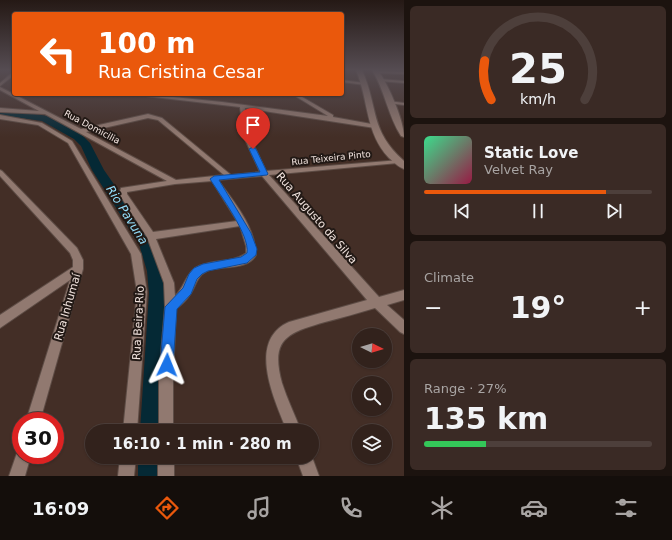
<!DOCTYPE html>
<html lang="en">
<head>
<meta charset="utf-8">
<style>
  body { margin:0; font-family:"DejaVu Sans",sans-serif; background:#3a2a25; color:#f1f3f6; height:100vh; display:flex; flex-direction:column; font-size:15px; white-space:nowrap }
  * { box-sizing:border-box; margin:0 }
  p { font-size:13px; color:#a8a4a3 }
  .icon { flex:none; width:22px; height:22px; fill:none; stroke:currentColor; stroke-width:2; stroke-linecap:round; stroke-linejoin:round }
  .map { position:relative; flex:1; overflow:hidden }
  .drawer { display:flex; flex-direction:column; gap:6px; padding:6px; background:#1c130f; width:268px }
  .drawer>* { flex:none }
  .guide { position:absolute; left:12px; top:12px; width:332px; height:84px; border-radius:4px; box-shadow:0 1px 3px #0004,0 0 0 1px #4d3f3b; background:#ea580c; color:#fff; overflow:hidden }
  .needle { width:26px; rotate:95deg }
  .tools { position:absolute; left:352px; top:328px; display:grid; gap:8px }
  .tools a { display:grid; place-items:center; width:40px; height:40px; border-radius:50%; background:#32221c; box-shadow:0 1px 3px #0004,0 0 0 1px #4d3f3b; font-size:20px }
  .speed { position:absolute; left:12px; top:412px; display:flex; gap:8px; font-size:20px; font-weight:700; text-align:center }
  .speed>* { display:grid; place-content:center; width:52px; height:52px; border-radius:50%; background:#32221c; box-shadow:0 1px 3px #0004,0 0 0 1px #4d3f3b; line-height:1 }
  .speed .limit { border:6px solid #d22; background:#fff; color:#111 }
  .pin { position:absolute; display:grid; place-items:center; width:34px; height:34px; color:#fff; margin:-41px -17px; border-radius:50% 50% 50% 0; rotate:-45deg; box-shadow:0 0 4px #0007 }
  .pin .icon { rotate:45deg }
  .me { position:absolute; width:44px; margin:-22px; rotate:2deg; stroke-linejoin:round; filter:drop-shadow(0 0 3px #0008) }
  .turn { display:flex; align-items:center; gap:14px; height:84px; padding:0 20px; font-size:18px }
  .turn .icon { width:52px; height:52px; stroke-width:2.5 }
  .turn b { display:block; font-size:28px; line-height:34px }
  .big { font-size:30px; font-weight:700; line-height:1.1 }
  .drawer .tile { flex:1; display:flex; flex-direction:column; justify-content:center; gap:6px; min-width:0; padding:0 14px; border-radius:6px; background:#3a2a25 }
  .drawer .dial { align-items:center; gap:0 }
  .dial svg { height:104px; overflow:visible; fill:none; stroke:#4d3f3b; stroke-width:7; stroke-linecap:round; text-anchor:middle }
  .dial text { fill:#f1f3f6; stroke:none }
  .song { display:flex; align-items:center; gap:12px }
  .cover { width:48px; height:48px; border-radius:6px; background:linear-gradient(135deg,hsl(150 70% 55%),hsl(340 70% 35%)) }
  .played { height:4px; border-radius:2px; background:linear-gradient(90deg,#ea580c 80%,#4d3f3b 80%) }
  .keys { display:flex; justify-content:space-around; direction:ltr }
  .heat { display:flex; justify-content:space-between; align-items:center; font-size:22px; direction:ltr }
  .charge { height:6px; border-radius:3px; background:linear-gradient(90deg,#34c759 27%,#4d3f3b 0) }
  .trip { position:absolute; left:85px; top:424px; width:234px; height:40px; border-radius:20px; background:#32221c; box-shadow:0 1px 3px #0004,0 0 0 1px #4d3f3b; font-weight:700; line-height:40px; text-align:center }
  .menu { display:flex; height:64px; justify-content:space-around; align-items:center; background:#140e0b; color:#a8a4a3 }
  .menu .icon { width:28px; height:28px }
  .menu .on { color:#ea580c }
  .menu b { font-size:18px; color:#f1f3f6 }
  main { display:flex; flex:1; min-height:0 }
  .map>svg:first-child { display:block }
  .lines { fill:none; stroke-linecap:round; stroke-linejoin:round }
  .river { fill:#052935; fill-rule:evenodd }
  .street-casing { stroke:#5d4c45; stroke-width:2 }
  .secondary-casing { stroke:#5d4c45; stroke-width:2 }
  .street { fill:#917970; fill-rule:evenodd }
  .secondary { fill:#917970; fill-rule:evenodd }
  .route { fill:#1a73e8; stroke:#114b97 }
  .labels { text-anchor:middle; stroke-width:4; stroke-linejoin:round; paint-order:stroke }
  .far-street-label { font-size:9px; fill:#f2e4df; stroke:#221915 }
  .street-label { font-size:11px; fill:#f2e4df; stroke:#221915 }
  .water-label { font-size:12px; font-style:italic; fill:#93ddfa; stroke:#221915 }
</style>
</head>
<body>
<main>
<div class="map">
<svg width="404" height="476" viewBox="0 0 404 476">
  <rect width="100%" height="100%" fill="#432e26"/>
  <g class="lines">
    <path class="river" d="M 0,109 L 48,116 L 82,135 L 90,143 L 104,170 L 155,243 L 165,271 L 167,293 L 166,431 L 140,431 L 149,293 L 147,271 L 139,244 L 92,170 L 81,146 L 74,139 L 42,121 L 0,115 Z
      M 138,457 L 166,457 L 166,476 L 138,476 Z"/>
    <g class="street-casing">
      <path id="street" d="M 377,71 L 404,72 L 404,74 L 376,73 Z
        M 13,72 L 14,72 L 14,75 L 0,86 L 0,83 Z
        M 381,79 L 404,81 L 404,83 L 379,81 Z
        M 342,80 L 365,83 L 367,84 L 365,85 L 342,82 Z
        M 0,87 L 81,129 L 148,114 L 162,118 L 231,175 L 260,172 L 243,135 L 240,107 L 128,94 L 144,94 L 222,102 L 328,116 L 292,94 L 297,94 L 333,115 L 333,117 L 377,125 L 378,126 L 375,128 L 245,108 L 249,135 L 266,171 L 400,160 L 400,162 L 398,163 L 269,175 L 379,297 L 404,290 L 404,300 L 387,305 L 404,320 L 404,334 L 400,332 L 375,308 C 358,313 341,318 325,322 C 287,333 270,339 282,383 C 287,399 295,415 301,431 L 287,431 C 275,401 246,341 289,322 L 367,300 L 262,176 L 218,180 C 234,202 255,226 256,255 C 247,271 222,265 207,271 C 196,276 196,287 189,296 C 186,301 181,305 176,309 L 173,377 L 173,431 L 159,431 L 159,377 L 165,307 L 164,283 L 147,237 L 119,194 L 121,188 L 167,181 L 45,114 L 0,112 L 0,108 L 39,111 L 0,90 ZM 148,118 L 158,120 L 224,175 L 176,180 L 86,132 ZM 212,181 L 237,221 L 153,232 L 127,194 L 127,192 L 175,184 ZM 240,226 L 246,246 L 246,253 C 232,264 211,258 195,268 C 186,274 184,288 175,296 L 174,283 L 156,239 Z
        M 389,101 L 404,103 L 404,105 L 387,103 L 387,102 Z
        M 0,115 L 42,123 L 72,141 L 141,254 L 147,292 L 137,431 L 123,431 L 137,292 L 131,254 L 68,143 L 38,125 L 0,119 Z
        M 0,170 L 2,171 L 77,248 L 83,260 L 83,269 L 40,421 L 26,421 L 70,280 L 0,328 L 0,315 L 73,267 L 73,260 L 70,253 L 0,176 Z
        M 21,448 L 21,455 L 31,455 L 25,476 L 9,476 L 18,450 Z
        M 120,457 L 136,457 L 134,476 L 118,476 Z
        M 158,457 L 174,457 L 174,476 L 158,476 Z
        M 296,457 L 312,457 L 319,476 L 303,476 Z"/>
    </g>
    <g class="secondary-casing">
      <path id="secondary" d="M 356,70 L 362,70 C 379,108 369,130 404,161 L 404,169 C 398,167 394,162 389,158 C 365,133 369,101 356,70 Z
        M 372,70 L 378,70 C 388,84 404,120 404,137 L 401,136 C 388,116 385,91 372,70 Z"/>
    </g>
    <use href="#street" class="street"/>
    <use href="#secondary" class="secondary"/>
  </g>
  <linearGradient id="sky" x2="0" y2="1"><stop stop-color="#251915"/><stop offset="0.51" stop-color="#554c52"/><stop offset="1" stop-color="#554c52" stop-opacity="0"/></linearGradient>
  <rect width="404" height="137" fill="url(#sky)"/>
  <path class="route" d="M 253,147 L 256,149 L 268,174 L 267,175 L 219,180 L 251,233 L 257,249 L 256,255 L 247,263 L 208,271 L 202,274 L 197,279 L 191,294 L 177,309 L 173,365 L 171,369 L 167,371 L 162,369 L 160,365 L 165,307 L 183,288 L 189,274 L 194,268 L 203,264 L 241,257 L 247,253 C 250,235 220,195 210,179 L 214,176 L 260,172 L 249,149 Z"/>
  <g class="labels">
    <g class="far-street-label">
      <text transform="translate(92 127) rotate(28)" y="3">Rua Domicilia</text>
      <text transform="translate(331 158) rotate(-6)" y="3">Rua Teixeira Pinto</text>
    </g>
    <g class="street-label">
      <text transform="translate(317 218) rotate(49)" y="4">Rua Augusto da Silva</text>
      <text transform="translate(67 307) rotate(-74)" y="4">Rua Inhumaí</text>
      <text transform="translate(138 323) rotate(-87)" y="4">Rua Beira-Rio</text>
    </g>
    <g class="water-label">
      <text transform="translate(127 215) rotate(58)" y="4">Rio Pavuna</text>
    </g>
  </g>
</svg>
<div class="tools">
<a><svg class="needle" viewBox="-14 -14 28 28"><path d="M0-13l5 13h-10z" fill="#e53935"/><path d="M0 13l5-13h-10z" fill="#a8a4a3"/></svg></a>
<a><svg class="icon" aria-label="search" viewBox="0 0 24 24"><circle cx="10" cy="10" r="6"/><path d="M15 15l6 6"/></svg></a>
<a><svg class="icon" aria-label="layers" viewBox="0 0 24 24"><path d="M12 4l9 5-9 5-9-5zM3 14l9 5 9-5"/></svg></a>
</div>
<div class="speed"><div class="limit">30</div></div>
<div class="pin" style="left:253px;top:149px;background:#d93025"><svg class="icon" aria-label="arrive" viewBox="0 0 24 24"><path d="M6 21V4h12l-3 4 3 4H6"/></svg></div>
<svg class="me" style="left:167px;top:365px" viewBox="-20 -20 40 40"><path d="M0-17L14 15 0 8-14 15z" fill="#1a73e8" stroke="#fff" stroke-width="4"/></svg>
<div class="trip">16:10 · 1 min · 280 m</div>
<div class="guide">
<div class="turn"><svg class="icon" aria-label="left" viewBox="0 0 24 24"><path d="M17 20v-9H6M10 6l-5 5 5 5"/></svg><div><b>100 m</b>Rua Cristina Cesar</div></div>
</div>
</div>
<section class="drawer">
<div class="tile dial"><svg viewBox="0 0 100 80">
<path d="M14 69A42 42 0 1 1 86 69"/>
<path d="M14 69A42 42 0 0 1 9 39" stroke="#ea580c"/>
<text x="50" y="56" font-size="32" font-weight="700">25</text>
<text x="50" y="72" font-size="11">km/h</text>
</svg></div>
<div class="tile">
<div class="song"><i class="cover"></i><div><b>Static Love</b><p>Velvet Ray</p></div></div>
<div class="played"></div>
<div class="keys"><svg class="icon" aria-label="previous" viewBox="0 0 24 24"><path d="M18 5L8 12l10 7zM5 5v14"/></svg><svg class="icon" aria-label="pause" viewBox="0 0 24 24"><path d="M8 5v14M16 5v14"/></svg><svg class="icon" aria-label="next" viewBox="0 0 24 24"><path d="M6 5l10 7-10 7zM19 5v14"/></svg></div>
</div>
<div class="tile"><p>Climate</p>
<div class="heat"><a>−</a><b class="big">19°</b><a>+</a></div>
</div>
<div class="tile"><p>Range · 27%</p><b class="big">135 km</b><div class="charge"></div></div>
</section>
</main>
<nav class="menu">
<b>16:09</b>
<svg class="icon on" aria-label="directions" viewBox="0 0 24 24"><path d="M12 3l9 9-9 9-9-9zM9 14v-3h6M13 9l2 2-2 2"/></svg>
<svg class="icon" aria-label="music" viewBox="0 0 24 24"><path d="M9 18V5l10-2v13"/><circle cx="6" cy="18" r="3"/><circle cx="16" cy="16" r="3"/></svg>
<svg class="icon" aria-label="phone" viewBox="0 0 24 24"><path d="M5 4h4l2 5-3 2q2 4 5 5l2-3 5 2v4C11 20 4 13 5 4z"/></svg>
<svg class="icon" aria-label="climate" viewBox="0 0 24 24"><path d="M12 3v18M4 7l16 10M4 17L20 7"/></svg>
<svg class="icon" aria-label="car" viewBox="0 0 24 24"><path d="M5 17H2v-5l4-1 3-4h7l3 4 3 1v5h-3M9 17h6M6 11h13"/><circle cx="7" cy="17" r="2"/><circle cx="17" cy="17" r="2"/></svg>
<svg class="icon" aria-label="filters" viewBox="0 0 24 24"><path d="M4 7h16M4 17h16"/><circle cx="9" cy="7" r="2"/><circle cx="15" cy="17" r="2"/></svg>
</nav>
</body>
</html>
